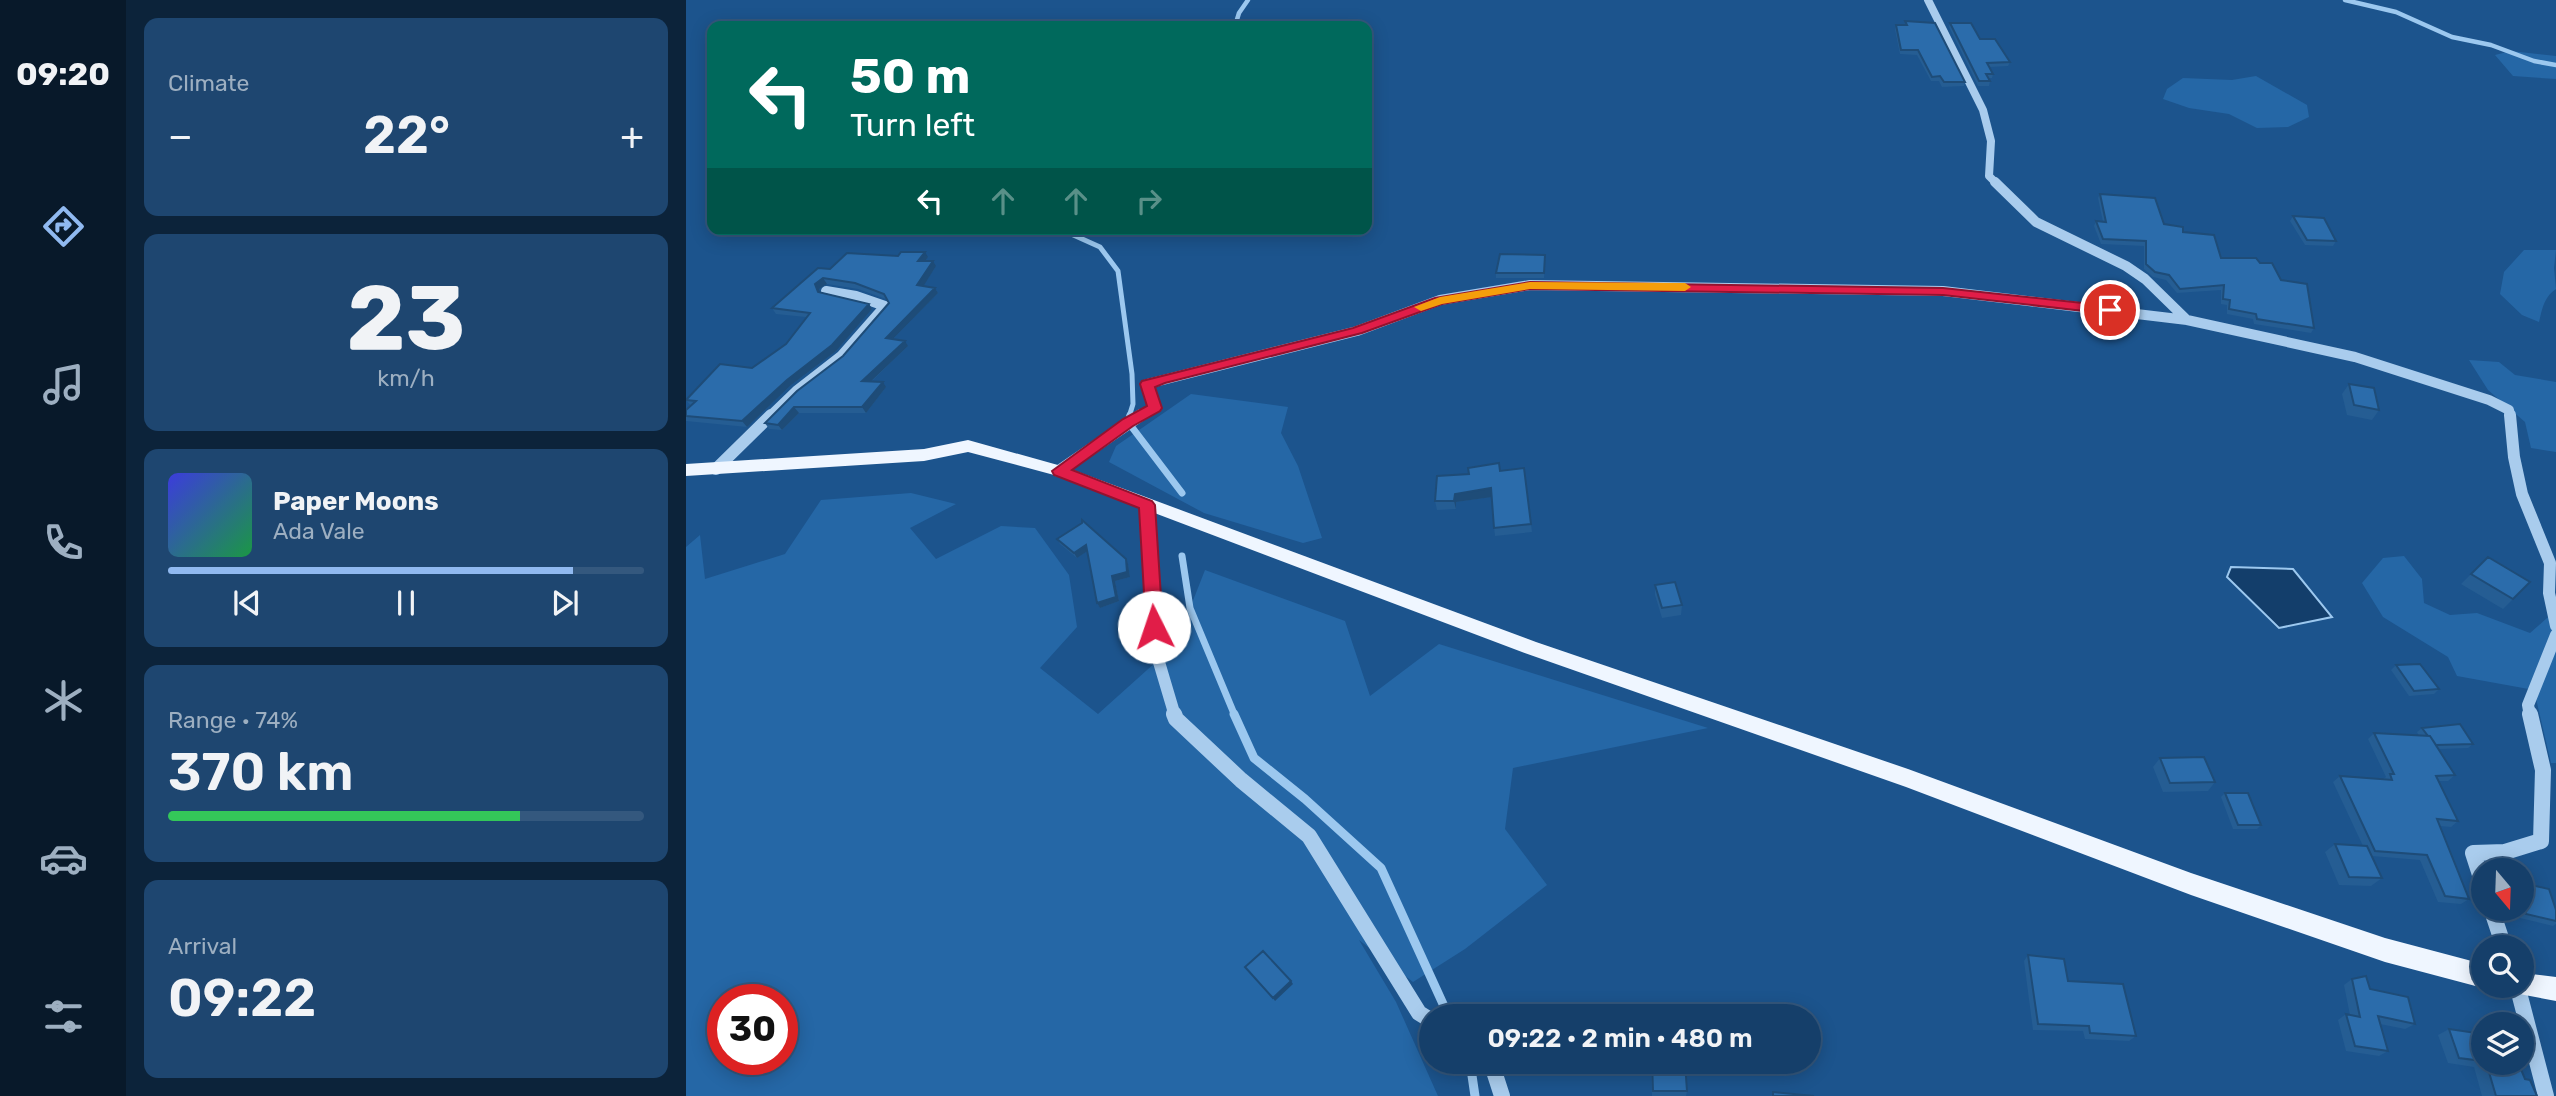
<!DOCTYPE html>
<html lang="en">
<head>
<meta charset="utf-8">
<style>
  body { margin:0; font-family:Rubik,sans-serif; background:#1e4670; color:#f1f3f6; height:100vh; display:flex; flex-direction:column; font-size:26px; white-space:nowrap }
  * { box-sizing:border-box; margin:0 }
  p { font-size:23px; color:#9dafc1 }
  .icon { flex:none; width:38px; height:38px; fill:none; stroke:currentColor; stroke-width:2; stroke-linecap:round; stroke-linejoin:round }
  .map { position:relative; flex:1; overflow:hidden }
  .details { display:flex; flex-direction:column; gap:18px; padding:18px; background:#0c233a; width:560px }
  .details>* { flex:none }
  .top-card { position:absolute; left:21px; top:21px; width:665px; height:214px; border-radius:14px; box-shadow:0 4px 18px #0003,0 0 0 2px #34587e; background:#00695c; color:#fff; overflow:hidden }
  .needle { width:46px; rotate:161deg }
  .fabs { position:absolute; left:1785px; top:858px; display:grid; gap:14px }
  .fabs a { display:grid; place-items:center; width:63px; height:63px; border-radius:50%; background:#153f6a; box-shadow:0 4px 18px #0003,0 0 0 2px #34587e; font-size:35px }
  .speed { position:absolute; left:21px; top:984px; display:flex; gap:14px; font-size:35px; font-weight:700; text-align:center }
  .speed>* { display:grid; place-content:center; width:91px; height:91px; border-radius:50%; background:#153f6a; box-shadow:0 4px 18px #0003,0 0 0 2px #34587e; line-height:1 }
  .speed .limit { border:10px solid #d22; background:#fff; color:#111 }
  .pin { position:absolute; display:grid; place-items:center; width:60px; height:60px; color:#fff; margin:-30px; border:4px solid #fff; border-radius:50%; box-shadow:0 2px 7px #0007 }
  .me { position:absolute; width:77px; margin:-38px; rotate:356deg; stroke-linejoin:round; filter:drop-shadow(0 0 5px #0008) }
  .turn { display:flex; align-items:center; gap:24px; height:147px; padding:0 28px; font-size:32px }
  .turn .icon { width:91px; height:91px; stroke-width:2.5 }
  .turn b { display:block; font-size:49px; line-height:60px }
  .lanes { display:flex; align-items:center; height:66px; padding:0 28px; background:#0003; justify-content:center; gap:35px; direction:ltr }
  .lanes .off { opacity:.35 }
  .big { font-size:52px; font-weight:600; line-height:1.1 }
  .details .widget { flex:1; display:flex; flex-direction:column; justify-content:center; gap:10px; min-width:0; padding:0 24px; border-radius:14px; background:#1e4670 }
  .details .dial { align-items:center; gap:0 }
  .dial b { font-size:91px; line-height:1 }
  .song { display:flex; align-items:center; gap:21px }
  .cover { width:84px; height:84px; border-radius:10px; background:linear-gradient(135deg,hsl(240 70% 55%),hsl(140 70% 35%)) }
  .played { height:7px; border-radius:4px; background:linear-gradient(90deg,#90b9f0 85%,#34587e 85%) }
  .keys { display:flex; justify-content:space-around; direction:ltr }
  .heat { display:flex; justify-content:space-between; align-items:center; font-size:38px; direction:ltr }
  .charge { height:10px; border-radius:5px; background:linear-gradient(90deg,#34c759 74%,#34587e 0) }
  .trip { position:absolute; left:733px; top:1004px; width:402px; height:70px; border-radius:35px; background:#153f6a; box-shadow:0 4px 18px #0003,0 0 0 2px #34587e; font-weight:600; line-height:70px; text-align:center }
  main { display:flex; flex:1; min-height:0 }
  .menu { display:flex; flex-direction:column; width:126px; justify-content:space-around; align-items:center; background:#08192a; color:#9dafc1 }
  .menu .icon { width:49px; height:49px }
  .menu .selected { color:#90b9f0 }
  .menu b { font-size:32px; color:#f1f3f6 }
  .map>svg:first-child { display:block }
  .green { fill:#2567a6; fill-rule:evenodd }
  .water { fill:#133e6b; stroke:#9cc8ef; stroke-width:2 }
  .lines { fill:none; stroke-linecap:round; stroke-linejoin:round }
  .stream-far3 { stroke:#9cc8ef; stroke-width:4.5 }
  .stream-far2 { stroke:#9cc8ef; stroke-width:5 }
  .stream-far1 { stroke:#9cc8ef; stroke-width:7 }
  .stream { stroke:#9cc8ef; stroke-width:9 }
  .minor-far3 { stroke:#a9cced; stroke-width:8 }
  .minor-far2 { stroke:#a9cced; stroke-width:10 }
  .minor-far1 { stroke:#a9cced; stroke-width:12 }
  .minor { stroke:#a9cced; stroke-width:16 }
  .major { fill:#eff6ff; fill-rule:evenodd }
  .wall { fill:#255d93 }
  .shaded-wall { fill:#1e4c78 }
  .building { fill:#2b6cab; stroke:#1e4c78; stroke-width:2 }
  .route { fill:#e11d48; stroke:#92132f; stroke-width:2 }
  .slow { fill:#f59e0b }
</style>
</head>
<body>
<main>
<nav class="menu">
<b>09:20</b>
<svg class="icon selected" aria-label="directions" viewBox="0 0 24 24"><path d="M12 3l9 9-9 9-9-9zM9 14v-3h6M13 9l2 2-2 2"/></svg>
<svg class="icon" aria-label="music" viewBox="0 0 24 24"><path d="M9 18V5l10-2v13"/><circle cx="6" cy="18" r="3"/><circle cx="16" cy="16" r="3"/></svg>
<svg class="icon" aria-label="phone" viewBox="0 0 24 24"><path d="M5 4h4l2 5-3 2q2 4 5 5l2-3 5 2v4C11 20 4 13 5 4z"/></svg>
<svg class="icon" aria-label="climate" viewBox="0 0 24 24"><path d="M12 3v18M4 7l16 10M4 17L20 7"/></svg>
<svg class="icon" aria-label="car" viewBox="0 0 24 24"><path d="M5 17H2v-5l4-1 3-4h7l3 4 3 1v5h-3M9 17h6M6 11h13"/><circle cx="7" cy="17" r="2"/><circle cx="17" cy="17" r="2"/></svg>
<svg class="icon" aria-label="filters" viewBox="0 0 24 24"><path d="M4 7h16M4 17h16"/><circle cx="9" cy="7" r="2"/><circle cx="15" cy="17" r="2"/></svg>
</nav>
<section class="details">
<div class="widget"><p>Climate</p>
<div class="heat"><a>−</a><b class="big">22°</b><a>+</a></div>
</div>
<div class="widget dial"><b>23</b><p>km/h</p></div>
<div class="widget">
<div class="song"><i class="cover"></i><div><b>Paper Moons</b><p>Ada Vale</p></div></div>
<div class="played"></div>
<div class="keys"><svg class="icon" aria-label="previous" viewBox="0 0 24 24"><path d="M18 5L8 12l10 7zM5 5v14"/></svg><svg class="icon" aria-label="pause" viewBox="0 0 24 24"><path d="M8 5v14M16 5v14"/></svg><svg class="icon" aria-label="next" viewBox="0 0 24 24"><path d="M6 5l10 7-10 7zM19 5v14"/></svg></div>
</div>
<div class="widget"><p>Range · 74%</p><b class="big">370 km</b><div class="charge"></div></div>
<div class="widget"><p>Arrival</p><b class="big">09:22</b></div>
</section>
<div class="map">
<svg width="1870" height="1096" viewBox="0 0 1870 1096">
  <rect width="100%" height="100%" fill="#1c548d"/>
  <path class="green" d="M 1825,51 L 1870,56 L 1870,79 L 1827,76 L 1809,55 Z
    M 1570,76 L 1621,105 L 1623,117 L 1602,127 L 1571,128 L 1543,114 L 1503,108 L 1477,99 L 1481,89 L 1497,78 L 1546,80 Z
    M 1838,250 L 1870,250 L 1868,268 L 1870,289 C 1858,297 1856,309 1853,322 L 1836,315 L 1814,294 L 1818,272 Z
    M 1783,360 L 1813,362 L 1829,375 L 1870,382 L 1870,452 L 1845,448 L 1839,422 L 1802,390 Z
    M 505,394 L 602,407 L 595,433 L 612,466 L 636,538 L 617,543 L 518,513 L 423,462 L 430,446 Z
    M 225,493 L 270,504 L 224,528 L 250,559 L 315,526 L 349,528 L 383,575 L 391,627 L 354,668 L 412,714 L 490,644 L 519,570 L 659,621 L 684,696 L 753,644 L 1022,728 L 827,768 L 819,829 L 861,885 L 779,949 L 727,982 L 673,940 L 710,1002 L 752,1096 L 0,1096 L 0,547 L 14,535 L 19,579 L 99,554 L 135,500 ZM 37,999 L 96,999 L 96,1059 L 37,1059 Z
    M 1718,556 L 1736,579 L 1738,603 L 1764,615 L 1791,613 L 1844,633 L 1870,610 L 1870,763 L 1865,763 L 1848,690 L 1771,676 L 1762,657 L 1697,617 L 1676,583 L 1697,558 Z"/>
  <path class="water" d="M 1545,567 L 1607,569 L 1646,617 L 1593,628 L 1541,577 Z"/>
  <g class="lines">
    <path class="stream-far3" d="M 1659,0 L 1710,12 L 1766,37 L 1805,45 L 1848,61 L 1870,65
      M 549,26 L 553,13 L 562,0"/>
    <path class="stream-far2" d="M 374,229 L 414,247 L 432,271 L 446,374 L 447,404 L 443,417"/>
    <path class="stream-far1" d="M 444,415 L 442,422 L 496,493
      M 496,556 L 504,608 L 549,716"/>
    <path class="stream" d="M 548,714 L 568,758 L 619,799 L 695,868 L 763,1017
      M 784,1062 L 789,1096"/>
    <path class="minor-far3" d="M 1242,0 L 1297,110 L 1305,141 L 1303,176 L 1311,184"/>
    <path class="minor-far2" d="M 1309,182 L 1350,222 L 1440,266 L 1459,279 L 1501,320 L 1669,357 L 1803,400 L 1823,410 L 1824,417
      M 83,417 L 110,391 L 155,356 L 199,306 L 170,296 L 140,291
      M 451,417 L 469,408 L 461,384 L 671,331 L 754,300 L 844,285 L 1257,291 L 1501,320"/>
    <path class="minor-far1" d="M 1824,415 L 1828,457 L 1836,494 L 1864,563 L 1863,593 L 1870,626
      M 30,469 L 85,415
      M 373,471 L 455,415
      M 461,505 L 470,652 L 489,716
      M 1844,716 L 1842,705 L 1870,635"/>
    <path class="minor" d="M 488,714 L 490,719 L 555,780 L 623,836 L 733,1013 L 746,1021
      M 1797,884 L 1787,853 L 1819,852 L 1855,841 L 1857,770 L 1844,714
      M 1805,908 L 1818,947
      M 1831,985 L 1860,1096
      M 805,1062 L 816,1096"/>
    <path class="major" d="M 282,440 L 379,467 L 850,642 L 1222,769 L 1505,873 L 1699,938 L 1797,964 L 1797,985 L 1803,985 L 1797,988 L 1699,962 L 1505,895 L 1220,787 L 836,652 L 368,475 L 282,452 L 238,461 L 0,476 L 0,464 L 238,449 Z
      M 1836,973 L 1870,977 L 1870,1001 L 1828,993 L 1824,985 L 1836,985 Z"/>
  </g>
  <path class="wall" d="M 1219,21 L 1279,82 L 1278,86 L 1256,87 L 1253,81 L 1245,81 L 1231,55 L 1214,54 L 1209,29 L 1210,25 L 1219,25 Z
    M 1264,23 L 1324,62 L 1322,66 L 1303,67 L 1307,74 L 1306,78 L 1303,78 L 1304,81 L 1303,86 L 1292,86 L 1263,27 Z
    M 1414,194 L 1497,232 L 1535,258 L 1574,263 L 1595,280 L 1628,328 L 1625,333 L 1568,324 L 1567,319 L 1541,314 L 1541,305 L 1535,304 L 1535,290 L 1491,293 L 1480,280 L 1467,277 L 1458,269 L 1458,246 L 1415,244 L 1408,226 L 1410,221 L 1417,222 L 1412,198 Z
    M 1607,216 L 1650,241 L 1647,246 L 1619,245 L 1604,221 Z
    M 859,255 L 858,278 L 810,278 L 810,273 Z
    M 242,257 L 239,261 L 250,266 L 237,286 L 249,288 L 252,293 L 207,339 L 222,346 L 186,381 L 200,387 L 180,413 L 113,413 L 96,430 L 83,429 L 79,423 L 157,356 L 203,303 L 200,299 L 172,289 L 141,284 L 133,289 L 134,292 L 183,304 L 186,309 L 150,351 L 105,385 L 61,427 L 0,421 L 0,410 L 5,406 L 0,400 L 66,368 L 100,344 L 120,317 L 90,314 L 86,308 L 144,269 Z
    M 1663,384 L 1693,410 L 1686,420 L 1661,415 L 1656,394 Z
    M 838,468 L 846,532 L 809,536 L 805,497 L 770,502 L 770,509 L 751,510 L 749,501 L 814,471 Z
    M 371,539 L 440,559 L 442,564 L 444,577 L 429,581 L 433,601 L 414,608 L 411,603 L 401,551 L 391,558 L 374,544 Z
    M 1785,574 L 1844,582 L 1817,609 L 1775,584 Z
    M 969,585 L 996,605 L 995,615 L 976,618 L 969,595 Z
    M 1710,665 L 1753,689 L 1748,694 L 1723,696 L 1705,670 Z
    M 1736,728 L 1787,744 L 1782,748 L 1753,749 L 1769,775 L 1762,781 L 1753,781 L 1772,821 L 1765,827 L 1754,826 L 1783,899 L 1775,904 L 1752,902 L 1734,860 L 1686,856 L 1696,878 L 1685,886 L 1653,885 L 1639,852 L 1649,844 L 1677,846 L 1647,782 L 1654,776 L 1697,779 L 1700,777 L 1682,739 L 1688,733 L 1733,736 L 1731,732 Z
    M 1474,758 L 1529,782 L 1522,791 L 1477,792 L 1467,767 Z
    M 1539,793 L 1575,825 L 1571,829 L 1547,829 L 1535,797 Z
    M 1836,883 L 1870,910 L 1870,924 L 1867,926 L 1834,918 L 1831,908 L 1836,908 Z
    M 1342,955 L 1382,981 L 1450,1036 L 1443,1041 L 1399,1039 L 1397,1031 L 1347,1030 L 1338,961 Z
    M 1666,979 L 1684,989 L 1729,1024 L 1719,1029 L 1694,1024 L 1702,1051 L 1693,1056 L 1660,1051 L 1652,1020 L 1660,1014 L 1664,1015 L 1658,985 Z
    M 1763,1029 L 1797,1034 L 1797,1062 L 1832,1062 L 1839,1079 L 1851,1096 L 1796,1096 L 1788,1067 L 1762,1063 L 1752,1035 Z
    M 826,1062 L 868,1062 L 868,1073 L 827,1075 L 826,1069 Z
    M 953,1062 L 999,1062 L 1001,1091 L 1000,1096 L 966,1096 L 965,1063 L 953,1063 Z"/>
  <path class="shaded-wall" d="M 239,252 L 242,257 L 235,267 L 232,261 Z
    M 247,261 L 250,266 L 235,290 L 231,285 Z
    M 137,278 L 141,284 L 133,289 L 136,297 L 132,292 L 129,284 Z
    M 249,288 L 252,293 L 203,343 L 200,338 Z
    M 183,304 L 186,309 L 150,351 L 105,385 L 61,427 L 56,421 Z
    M 219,341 L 222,346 L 180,386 L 176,381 Z
    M 197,382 L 200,387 L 180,413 L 176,407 Z
    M 108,407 L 113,413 L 96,430 L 92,425 Z
    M 805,488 L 806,497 L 770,502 L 770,509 L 768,501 L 769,494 Z
    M 400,545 L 403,550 L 391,558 L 388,553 Z
    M 440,559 L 442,564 L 444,577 L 429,581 L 433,601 L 414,608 L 411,603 L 426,576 Z
    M 605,981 L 607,984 L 589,1001 L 587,998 Z"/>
  <path class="building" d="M 1219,21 L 1249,23 L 1279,82 L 1258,82 L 1254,76 L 1246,77 L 1232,50 L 1215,50 L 1210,25 L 1221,25 Z
    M 1264,23 L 1285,23 L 1294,39 L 1309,39 L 1324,62 L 1301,63 L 1307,74 L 1300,74 L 1304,81 L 1293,81 Z
    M 1414,194 L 1469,198 L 1478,224 L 1497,227 L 1497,232 L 1528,235 L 1535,258 L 1570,258 L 1574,263 L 1586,263 L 1595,280 L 1621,284 L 1628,328 L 1571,319 L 1570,314 L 1543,309 L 1544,300 L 1537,299 L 1538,285 L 1494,289 L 1483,275 L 1469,272 L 1460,264 L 1460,241 L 1417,239 L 1410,221 L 1420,222 Z
    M 1607,216 L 1638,218 L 1650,241 L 1621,240 Z
    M 215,252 L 239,252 L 232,261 L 247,261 L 231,285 L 249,288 L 200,338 L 219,341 L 176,381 L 197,382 L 176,407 L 108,407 L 92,425 L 79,423 L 111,391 L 157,356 L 203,303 L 198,294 L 169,283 L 137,278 L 129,284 L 132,292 L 183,304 L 146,345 L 101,380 L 56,421 L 0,416 L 0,410 L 10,401 L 0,400 L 34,364 L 66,368 L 100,344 L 124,313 L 86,308 L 132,268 L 144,269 L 161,253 L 212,256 Z
    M 814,254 L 859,255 L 858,273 L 810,273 Z
    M 1663,384 L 1688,388 L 1693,410 L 1668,405 Z
    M 813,463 L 814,471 L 838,468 L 845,524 L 808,528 L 805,488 L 769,494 L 768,501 L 749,501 L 751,476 L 783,474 L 782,468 Z
    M 396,520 L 440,559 L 441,572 L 426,576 L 430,597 L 411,603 L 400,545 L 388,553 L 371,539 L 396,523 Z
    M 1802,557 L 1844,582 L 1827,599 L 1785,574 Z
    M 989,582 L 996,605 L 976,608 L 969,585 Z
    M 1734,664 L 1753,689 L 1728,691 L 1710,665 Z
    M 1774,724 L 1787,744 L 1750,745 L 1744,736 L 1742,736 L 1736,728 Z
    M 1688,733 L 1744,736 L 1769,775 L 1750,776 L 1772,821 L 1751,819 L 1783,899 L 1759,896 L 1741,855 L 1689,851 L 1654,776 L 1706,780 L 1704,774 L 1708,774 Z
    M 1518,757 L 1529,782 L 1484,783 L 1474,758 Z
    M 1539,793 L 1562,793 L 1575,825 L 1552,825 Z
    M 1649,844 L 1681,846 L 1696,878 L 1663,877 Z
    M 1836,883 L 1863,889 L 1870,910 L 1870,921 L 1840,914 L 1836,900 Z
    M 577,951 L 605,981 L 587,998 L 559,967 Z
    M 1342,955 L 1378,959 L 1382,981 L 1437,984 L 1450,1036 L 1404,1033 L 1403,1026 L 1352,1024 Z
    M 1680,976 L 1684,989 L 1722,997 L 1729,1024 L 1692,1016 L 1702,1051 L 1669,1046 L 1660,1014 L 1674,1017 L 1666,979 Z
    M 996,1015 L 996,1017 L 952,1017 Z
    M 1763,1029 L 1797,1034 L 1797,1061 L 1773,1058 Z
    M 826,1062 L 867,1062 L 867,1067 L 826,1069 Z
    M 966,1062 L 999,1062 L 1001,1091 L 967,1091 Z
    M 1800,1062 L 1832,1062 L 1839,1079 L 1844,1080 L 1851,1096 L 1810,1096 Z
    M 1087,1092 L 1128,1096 L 1087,1096 Z"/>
  <path class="route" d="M 844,282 L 1257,288 L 1424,306 L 1430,310 L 1424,314 L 1257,295 L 844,289 L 756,304 L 676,333 L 479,383 L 469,387 L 476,408 L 474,411 L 447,426 L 386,470 L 466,501 L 469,505 L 477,627 L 474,632 L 462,632 L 460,627 L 453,508 L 368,475 L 366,471 L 437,419 L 461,406 L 454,384 L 456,381 L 667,328 L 749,298 Z"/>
  <path class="slow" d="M 844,282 L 999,283 L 1005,287 L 999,291 L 844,289 L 756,304 L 735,311 L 728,307 L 754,297 Z"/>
</svg>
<div class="fabs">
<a><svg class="needle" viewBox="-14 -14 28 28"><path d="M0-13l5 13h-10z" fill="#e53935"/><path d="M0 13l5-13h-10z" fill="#9dafc1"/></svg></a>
<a><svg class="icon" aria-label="search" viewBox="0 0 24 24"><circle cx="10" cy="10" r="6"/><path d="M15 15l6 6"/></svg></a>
<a><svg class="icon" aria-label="layers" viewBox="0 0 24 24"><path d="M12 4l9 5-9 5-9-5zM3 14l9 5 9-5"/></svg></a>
</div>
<div class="speed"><div class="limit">30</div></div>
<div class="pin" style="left:1424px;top:310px;background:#d93025"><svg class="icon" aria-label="arrive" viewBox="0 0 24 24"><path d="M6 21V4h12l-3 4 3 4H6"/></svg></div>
<svg class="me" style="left:468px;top:627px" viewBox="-20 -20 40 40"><circle r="19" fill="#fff"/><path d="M0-13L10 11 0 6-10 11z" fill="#e11d48"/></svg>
<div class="trip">09:22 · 2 min · 480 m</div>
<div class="top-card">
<div class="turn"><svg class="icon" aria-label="left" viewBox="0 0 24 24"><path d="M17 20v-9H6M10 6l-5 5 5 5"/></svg><div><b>50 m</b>Turn left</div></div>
<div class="lanes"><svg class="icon" aria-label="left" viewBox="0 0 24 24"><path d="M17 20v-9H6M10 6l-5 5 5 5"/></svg><svg class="icon off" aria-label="ahead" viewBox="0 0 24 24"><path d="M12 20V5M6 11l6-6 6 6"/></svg><svg class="icon off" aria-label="ahead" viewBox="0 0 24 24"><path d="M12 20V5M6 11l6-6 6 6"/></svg><svg class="icon off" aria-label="right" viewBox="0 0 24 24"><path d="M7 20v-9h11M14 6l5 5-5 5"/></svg></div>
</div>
</div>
</main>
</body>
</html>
